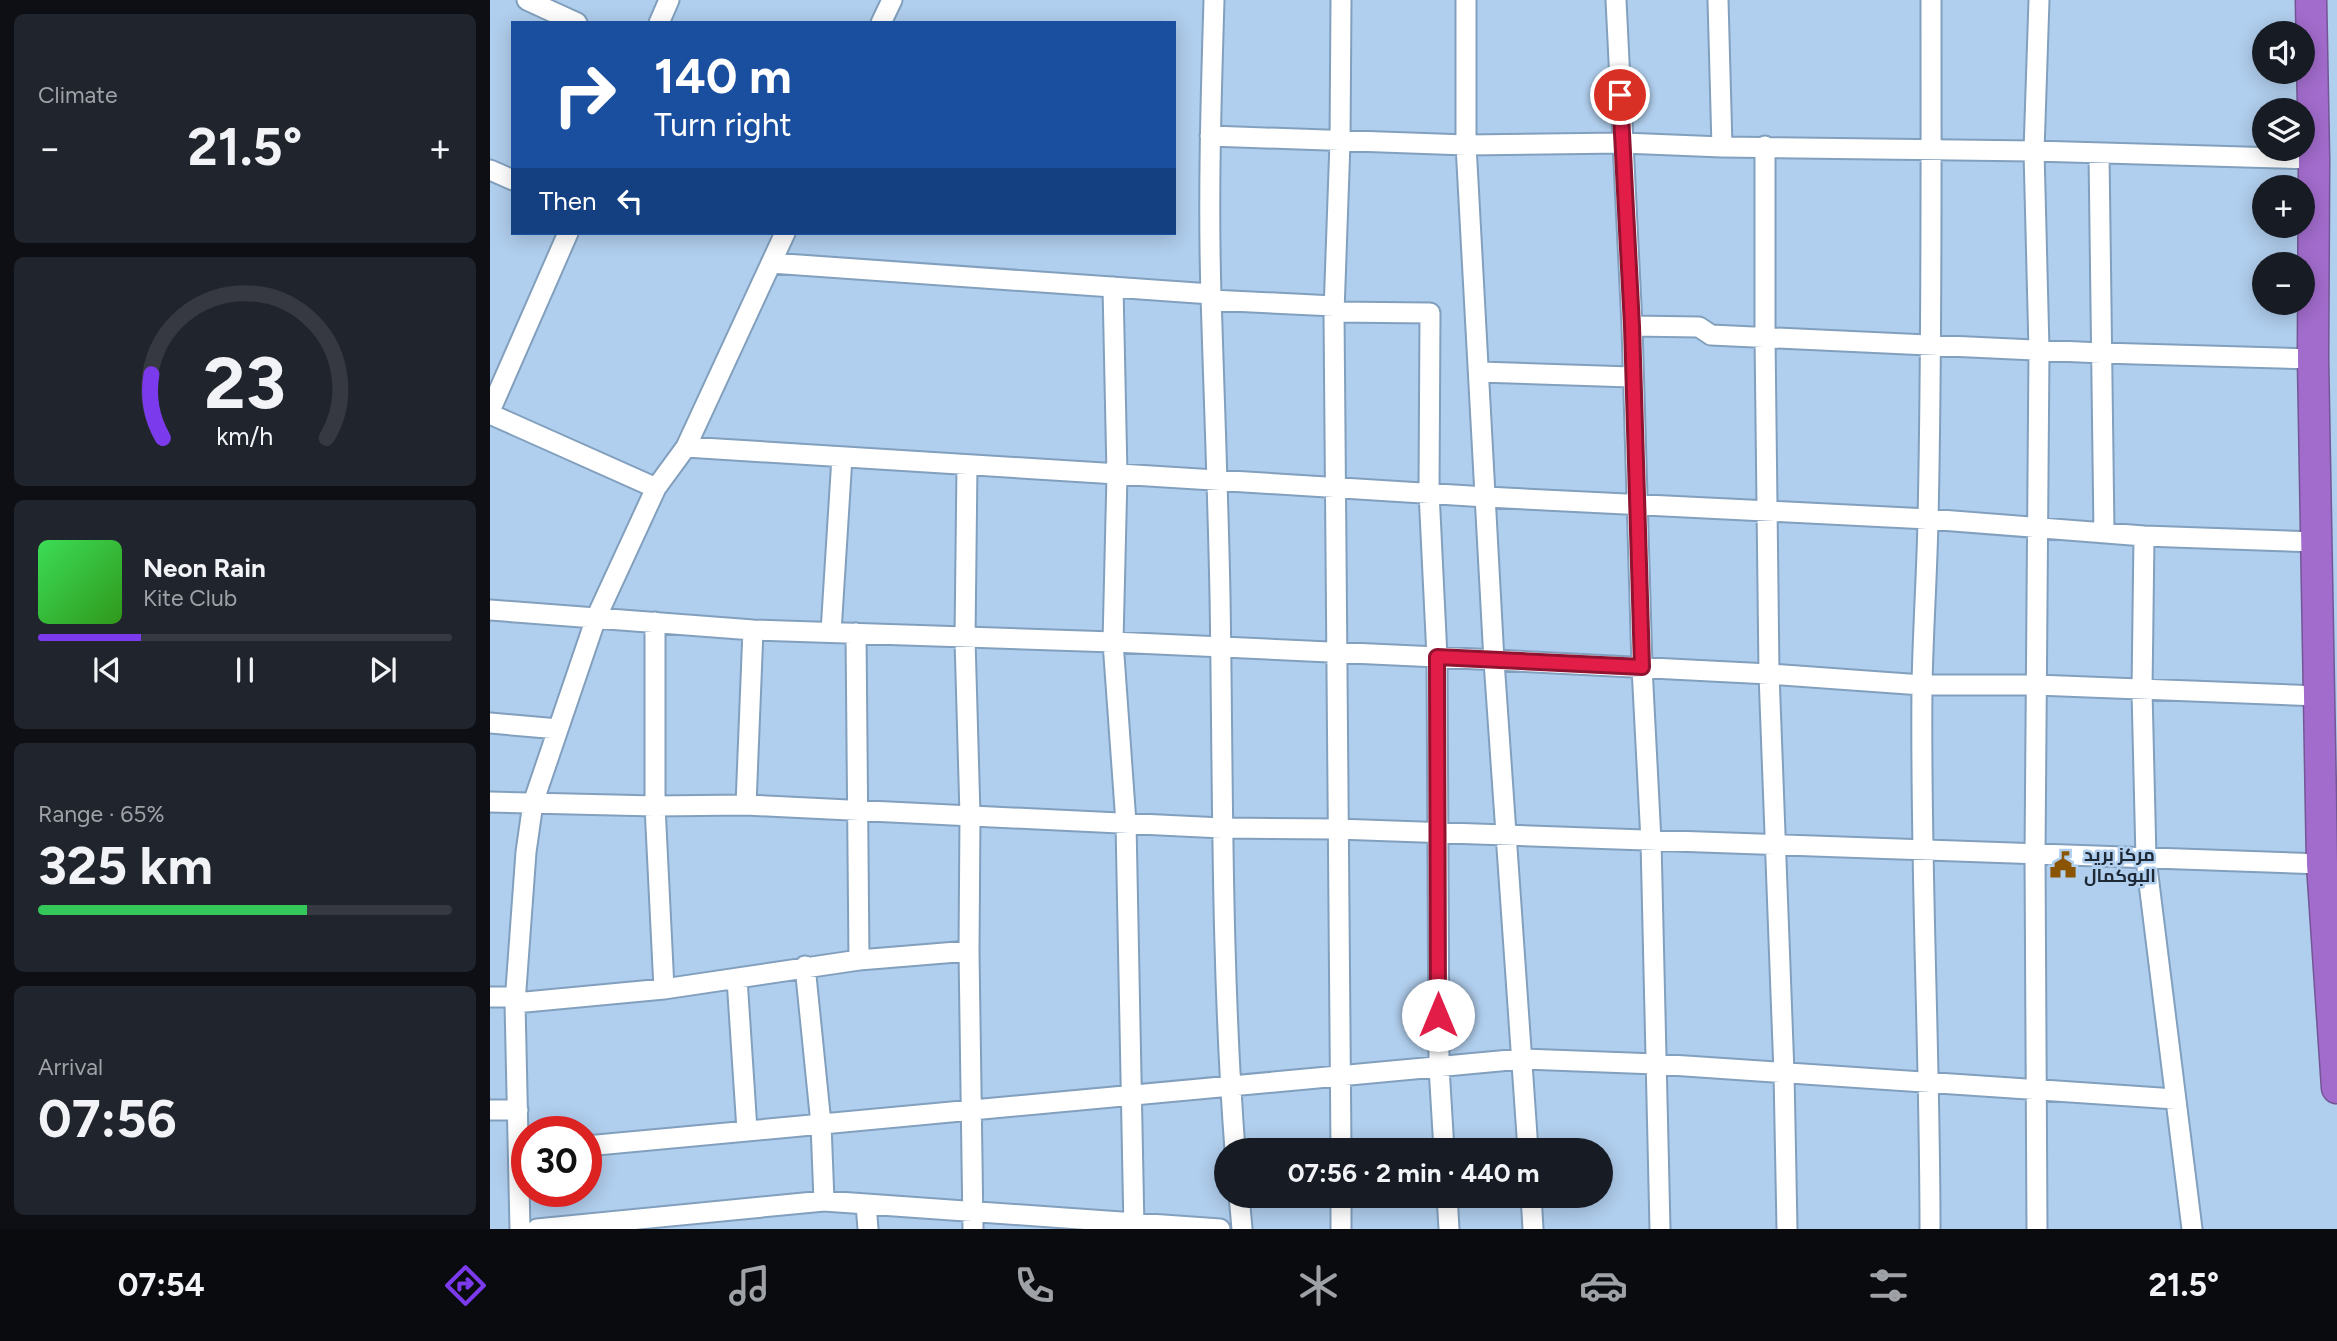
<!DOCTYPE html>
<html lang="en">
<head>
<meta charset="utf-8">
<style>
  body { margin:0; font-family:Figtree,Cairo,sans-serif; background:#20242c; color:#f1f3f6; height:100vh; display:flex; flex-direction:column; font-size:26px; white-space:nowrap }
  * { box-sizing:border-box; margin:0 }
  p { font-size:23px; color:#9ea1a6 }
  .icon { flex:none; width:38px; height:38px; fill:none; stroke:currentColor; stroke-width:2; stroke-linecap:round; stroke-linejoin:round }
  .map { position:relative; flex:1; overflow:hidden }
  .details { display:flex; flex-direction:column; gap:14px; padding:14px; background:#0d0f14; width:490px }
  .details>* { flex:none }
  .banner { position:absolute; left:21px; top:21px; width:665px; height:214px; border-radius:0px; box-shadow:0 4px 18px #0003; background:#1a4fa0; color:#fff; overflow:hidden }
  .fabs { position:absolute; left:1762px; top:21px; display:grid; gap:14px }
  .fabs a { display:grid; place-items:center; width:63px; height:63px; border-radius:50%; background:#171b24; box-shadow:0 4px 18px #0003; font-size:35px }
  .speed { position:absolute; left:21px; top:1116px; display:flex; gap:14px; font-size:35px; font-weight:700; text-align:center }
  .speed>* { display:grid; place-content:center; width:91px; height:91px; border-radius:50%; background:#171b24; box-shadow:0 4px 18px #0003; line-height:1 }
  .speed .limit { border:10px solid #d22; background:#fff; color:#111 }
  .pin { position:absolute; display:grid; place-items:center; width:60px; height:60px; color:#fff; margin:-30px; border:4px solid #fff; border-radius:50%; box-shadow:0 2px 7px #0007 }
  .me { position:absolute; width:77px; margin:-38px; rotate:0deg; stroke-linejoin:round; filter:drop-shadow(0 0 5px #0008) }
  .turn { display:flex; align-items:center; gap:24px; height:147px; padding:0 28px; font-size:32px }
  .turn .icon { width:91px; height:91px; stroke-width:2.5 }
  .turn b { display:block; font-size:49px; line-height:60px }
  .then { display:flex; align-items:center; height:66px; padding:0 28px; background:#0003; gap:14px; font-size:26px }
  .big { font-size:52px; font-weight:700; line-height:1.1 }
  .details .card { flex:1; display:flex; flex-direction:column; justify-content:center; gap:10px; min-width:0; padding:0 24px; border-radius:10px; background:#20242c }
  .details .dial { align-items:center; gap:0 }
  .dial svg { height:182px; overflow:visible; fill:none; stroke:#363941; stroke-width:7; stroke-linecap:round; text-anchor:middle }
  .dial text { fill:#f1f3f6; stroke:none }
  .song { display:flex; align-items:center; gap:21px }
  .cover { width:84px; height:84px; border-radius:10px; background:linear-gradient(135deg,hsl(130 70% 55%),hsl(110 70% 35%)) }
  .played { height:7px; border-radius:4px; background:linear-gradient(90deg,#7c3aed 25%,#363941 25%) }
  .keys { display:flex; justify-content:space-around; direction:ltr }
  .heat { display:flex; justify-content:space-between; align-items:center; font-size:38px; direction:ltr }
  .charge { height:10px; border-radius:5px; background:linear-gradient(90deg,#34c759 65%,#363941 0) }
  .trip { position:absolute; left:724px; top:1138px; width:399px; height:70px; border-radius:35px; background:#171b24; box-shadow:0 4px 18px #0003; font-weight:700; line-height:70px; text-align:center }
  .tab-bar { display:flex; height:112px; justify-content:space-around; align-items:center; background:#090b0e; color:#9ea1a6 }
  .tab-bar .icon { width:49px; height:49px }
  .tab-bar .selected { color:#7c3aed }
  .tab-bar b { font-size:32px; color:#f1f3f6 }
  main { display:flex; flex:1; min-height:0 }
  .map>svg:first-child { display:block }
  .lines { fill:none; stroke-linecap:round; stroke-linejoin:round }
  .minor-casing { stroke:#82a0bd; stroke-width:23 }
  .highway-casing { stroke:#745597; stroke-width:33 }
  .minor { stroke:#fff; stroke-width:19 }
  .highway { stroke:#a26ccc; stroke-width:30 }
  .route-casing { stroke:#92132f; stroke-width:18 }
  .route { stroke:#e11d48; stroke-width:12 }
  .labels { text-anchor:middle; stroke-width:5; stroke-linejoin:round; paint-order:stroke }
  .poi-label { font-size:18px; font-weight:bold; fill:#1e2935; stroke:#b0ceed; text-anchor:start }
</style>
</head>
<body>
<main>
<section class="details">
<div class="card"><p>Climate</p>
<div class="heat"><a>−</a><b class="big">21.5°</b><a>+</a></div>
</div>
<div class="card dial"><svg viewBox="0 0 100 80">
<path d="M14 69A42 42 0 1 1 86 69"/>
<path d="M14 69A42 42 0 0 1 9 41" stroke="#7c3aed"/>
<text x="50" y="56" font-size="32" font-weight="700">23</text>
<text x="50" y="72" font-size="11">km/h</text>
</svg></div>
<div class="card">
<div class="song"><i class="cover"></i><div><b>Neon Rain</b><p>Kite Club</p></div></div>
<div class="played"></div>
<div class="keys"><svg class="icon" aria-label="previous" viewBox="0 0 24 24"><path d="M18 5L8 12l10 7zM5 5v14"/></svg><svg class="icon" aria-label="pause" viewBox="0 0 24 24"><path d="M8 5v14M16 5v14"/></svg><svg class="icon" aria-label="next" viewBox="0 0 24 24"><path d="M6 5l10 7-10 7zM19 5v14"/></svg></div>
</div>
<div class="card"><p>Range · 65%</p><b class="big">325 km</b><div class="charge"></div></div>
<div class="card"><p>Arrival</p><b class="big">07:56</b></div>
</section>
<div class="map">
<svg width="1847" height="1229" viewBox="0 0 1847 1229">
  <rect width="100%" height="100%" fill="#b0ceed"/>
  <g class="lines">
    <g class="minor-casing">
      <path id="minor" d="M 37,0 L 87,23
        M 724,0 C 721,98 718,196 721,295 C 724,395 728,495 730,595 C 733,780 731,965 745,1150
        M 851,0 L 850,142 L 844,312 L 851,1150
        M 976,0 L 976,145 L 1004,661 L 1038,1150
        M 1126,0 L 1142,326 L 1152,667 L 1161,841 L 1170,1229
        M 1228,0 L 1232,147
        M 169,23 L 179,0
        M 391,23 L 402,0
        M 720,136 L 976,145 L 1133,143 L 1232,147 L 1544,151 L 1824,159
        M 1275,146 L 1275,337 L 1279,674 L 1294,1073 L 1297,1229
        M 1609,153 L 1614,533
        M 0,170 L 23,180
        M 281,263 L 721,294
        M 623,287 L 627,475 L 623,642 L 636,823 L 644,1229
        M 721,300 L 844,306
        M 844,312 L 940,313 L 939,492 L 947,657 L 949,1067 L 954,1150
        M 1142,326 L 1209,327 L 1221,335 L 1611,353 L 1823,359
        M 990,372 L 1141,377
        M 0,411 L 78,233
        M 0,414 L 166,488
        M 196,447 L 996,497 L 1438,519 L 1654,536 L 1826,542
        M 477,465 L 475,639 L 480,815 L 479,951 L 483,1229
        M 1654,536 L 1652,691 L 1656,859 L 1702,1229
        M 0,610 L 263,630 L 623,642 L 947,657 L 1279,674 L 1432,685 L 1546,685 L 1829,696
        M 165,622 L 165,806 L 174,989
        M 341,632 L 352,457
        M 366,633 L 369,960
        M 0,723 L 68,729
        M 0,802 L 165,806 L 256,805 L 732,828 L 847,829 L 1832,864
        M 256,805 L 263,630
        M 315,966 L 331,1124 L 334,1201
        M 247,979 L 257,1130
        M 0,997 L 25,997
        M 25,1003 L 174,989 L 369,960 L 479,951
        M 0,1110 L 28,1110
        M 96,1146 L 1031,1059 L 1166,1064 L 1685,1099
        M 749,1195 L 752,1229
        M 851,1195 L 851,1229
        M 957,1195 L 959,1229
        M 1041,1195 L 1043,1229
        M 376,1204 L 378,1229
        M 30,1229 L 25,1003 L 36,852 L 43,803 L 106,618 L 166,488 L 196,447 L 295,233
        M 47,1229 L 334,1201 L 730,1229
        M 1440,1229 C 1440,1048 1430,867 1432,686 C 1433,630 1437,574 1438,519 C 1442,346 1441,173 1441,0
        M 1547,1229 L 1545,855 L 1549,350 L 1544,151 L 1549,0"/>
    </g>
    <g class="highway-casing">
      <path id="highway" d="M 1821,0 L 1824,159 L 1823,359 L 1832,864 L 1847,1088"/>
    </g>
    <use href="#minor" class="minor"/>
    <use href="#highway" class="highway"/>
  </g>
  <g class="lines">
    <g class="route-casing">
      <path id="route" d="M 948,1015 L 947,657 L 1152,667 L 1142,326 L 1130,95"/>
    </g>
    <use href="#route" class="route"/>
  </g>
  <defs>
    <g id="civic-bare" transform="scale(2.1)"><path d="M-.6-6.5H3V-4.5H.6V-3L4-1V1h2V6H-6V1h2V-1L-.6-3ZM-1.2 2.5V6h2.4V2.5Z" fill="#8a5502" stroke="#b0ceed" stroke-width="2.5" paint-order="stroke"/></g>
  </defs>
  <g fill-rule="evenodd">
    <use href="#civic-bare" x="1573" y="865"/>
  </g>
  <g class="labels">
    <g class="poi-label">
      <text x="1594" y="861">مركز بريد<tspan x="1594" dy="21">البوكمال</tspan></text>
    </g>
  </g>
</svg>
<div class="fabs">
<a><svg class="icon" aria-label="sound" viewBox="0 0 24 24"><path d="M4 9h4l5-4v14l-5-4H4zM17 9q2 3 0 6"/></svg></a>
<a><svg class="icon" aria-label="layers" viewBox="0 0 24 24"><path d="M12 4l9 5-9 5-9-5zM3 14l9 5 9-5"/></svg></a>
<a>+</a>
<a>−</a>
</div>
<div class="speed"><div class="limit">30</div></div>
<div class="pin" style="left:1130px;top:95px;background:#d93025"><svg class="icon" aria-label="arrive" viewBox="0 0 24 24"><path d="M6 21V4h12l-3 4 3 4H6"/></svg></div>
<svg class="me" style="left:948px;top:1015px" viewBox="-20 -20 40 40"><circle r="19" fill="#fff"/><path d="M0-13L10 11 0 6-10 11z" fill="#e11d48"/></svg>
<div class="trip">07:56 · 2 min · 440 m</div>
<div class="banner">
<div class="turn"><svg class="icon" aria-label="right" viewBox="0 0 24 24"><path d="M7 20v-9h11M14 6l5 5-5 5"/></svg><div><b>140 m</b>Turn right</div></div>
<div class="then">Then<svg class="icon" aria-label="left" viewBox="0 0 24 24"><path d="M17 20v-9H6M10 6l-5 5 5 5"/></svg></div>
</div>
</div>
</main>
<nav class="tab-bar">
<b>07:54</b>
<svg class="icon selected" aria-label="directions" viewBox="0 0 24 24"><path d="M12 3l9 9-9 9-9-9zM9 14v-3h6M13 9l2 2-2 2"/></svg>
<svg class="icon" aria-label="music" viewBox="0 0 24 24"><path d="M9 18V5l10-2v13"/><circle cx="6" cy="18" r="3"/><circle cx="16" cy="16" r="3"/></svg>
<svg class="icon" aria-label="phone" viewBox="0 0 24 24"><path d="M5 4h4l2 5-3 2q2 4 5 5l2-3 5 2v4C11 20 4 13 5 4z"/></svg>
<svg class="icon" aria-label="climate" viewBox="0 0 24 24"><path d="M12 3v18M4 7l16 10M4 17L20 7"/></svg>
<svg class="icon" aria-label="car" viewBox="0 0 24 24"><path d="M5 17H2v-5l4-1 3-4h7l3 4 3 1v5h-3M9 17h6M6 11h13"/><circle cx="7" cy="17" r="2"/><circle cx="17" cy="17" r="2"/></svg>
<svg class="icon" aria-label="filters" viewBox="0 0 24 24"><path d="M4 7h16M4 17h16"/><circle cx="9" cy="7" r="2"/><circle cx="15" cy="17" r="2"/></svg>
<b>21.5°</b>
</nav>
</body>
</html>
